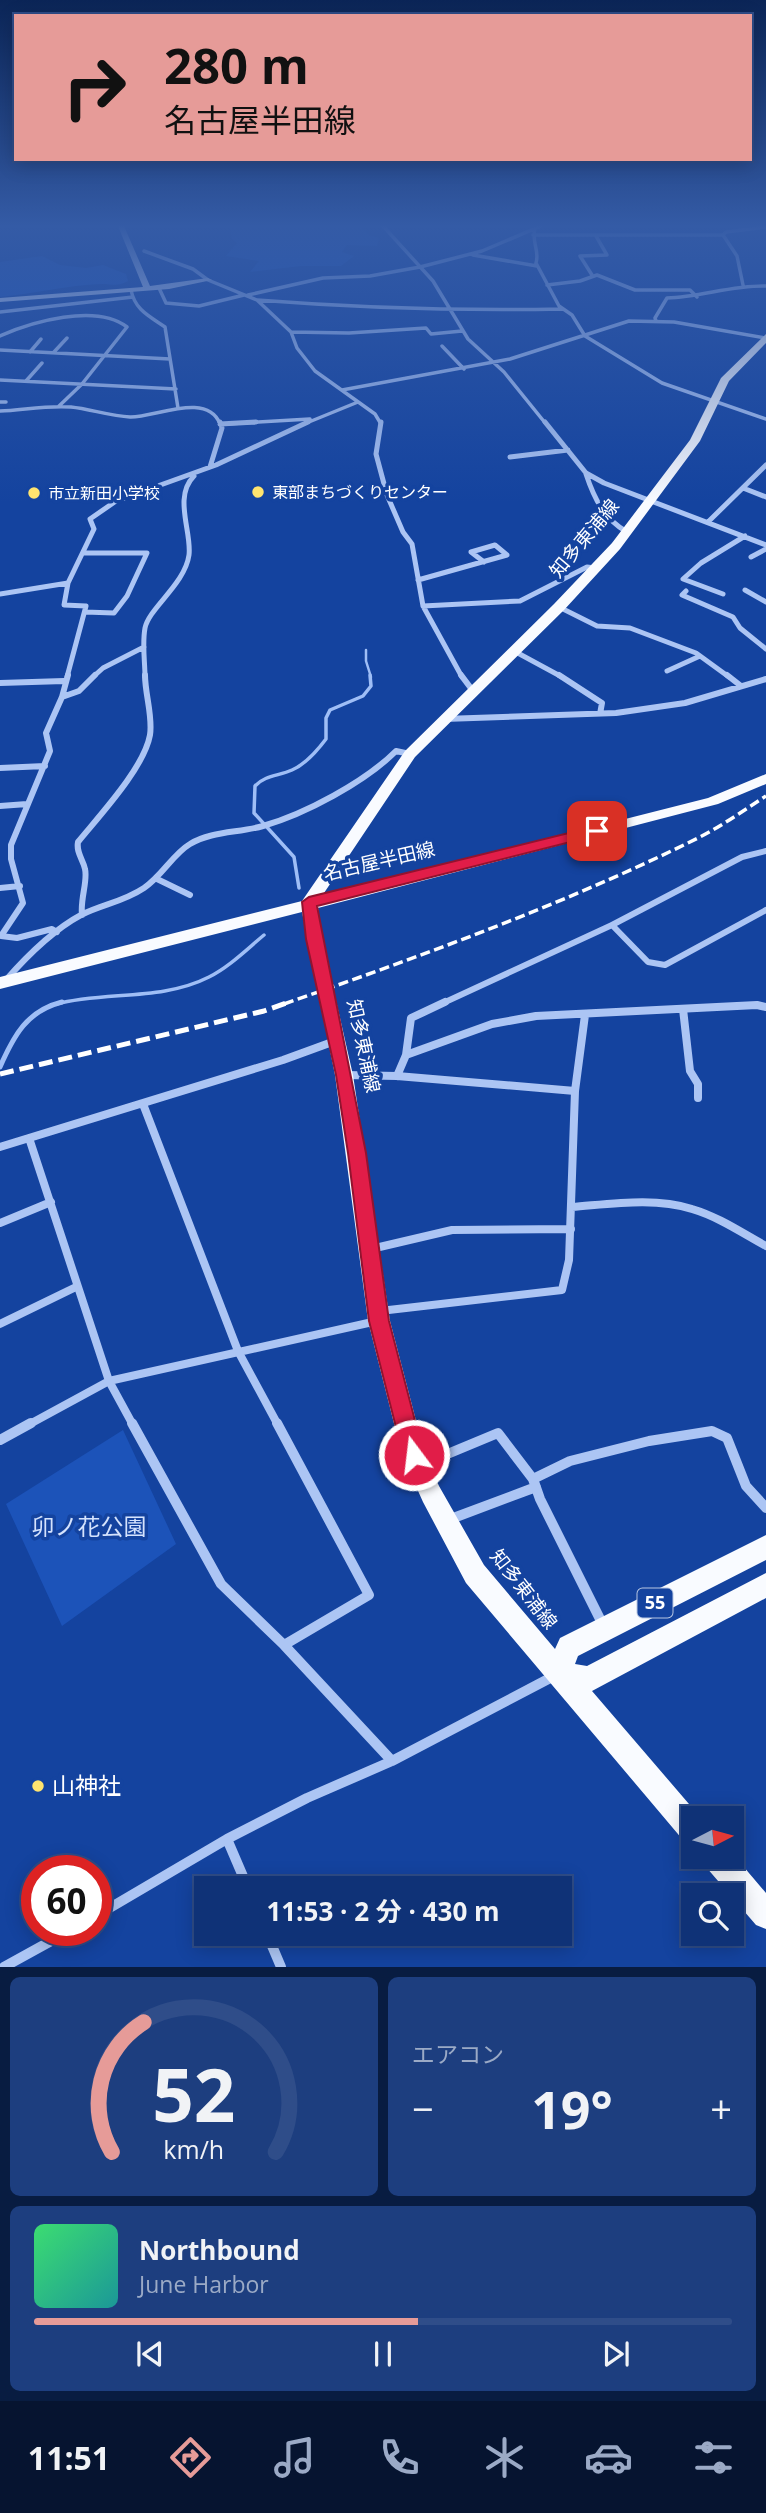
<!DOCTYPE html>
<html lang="ja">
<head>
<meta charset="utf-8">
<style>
  body { margin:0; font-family:"Open Sans","Noto Sans JP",sans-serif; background:#1d3e7f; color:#f1f3f6; height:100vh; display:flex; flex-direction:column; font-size:26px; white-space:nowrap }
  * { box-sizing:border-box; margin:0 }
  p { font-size:23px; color:#9baac6 }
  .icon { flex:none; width:38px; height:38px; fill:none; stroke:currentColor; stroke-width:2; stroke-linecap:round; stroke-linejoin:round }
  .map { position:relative; height:1967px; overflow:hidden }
  .panel { display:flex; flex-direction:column; gap:10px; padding:10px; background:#081c41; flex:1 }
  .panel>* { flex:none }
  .banner { position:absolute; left:14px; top:14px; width:738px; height:147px; border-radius:0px; box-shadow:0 4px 18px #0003,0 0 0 2px #2f4d89; background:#e69b98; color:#111; overflow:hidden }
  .needle { width:46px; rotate:84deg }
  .controls { position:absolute; left:681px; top:1806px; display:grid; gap:14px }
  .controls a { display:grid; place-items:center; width:63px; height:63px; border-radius:0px; background:#0f3277; box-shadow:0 4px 18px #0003,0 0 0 2px #2f4d89; font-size:35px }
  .speed { position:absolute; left:21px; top:1855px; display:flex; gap:14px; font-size:35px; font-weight:700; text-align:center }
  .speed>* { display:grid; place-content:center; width:91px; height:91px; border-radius:50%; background:#0f3277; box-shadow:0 4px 18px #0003,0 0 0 2px #2f4d89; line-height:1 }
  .speed .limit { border:10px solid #d22; background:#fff; color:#111 }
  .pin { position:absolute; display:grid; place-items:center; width:60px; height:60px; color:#fff; margin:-30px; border-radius:14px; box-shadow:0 4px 10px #0006 }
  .me { position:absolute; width:77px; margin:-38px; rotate:345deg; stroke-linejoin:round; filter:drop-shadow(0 0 5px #0008) }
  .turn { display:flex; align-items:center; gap:24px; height:147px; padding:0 35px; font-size:32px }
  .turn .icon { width:91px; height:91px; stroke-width:2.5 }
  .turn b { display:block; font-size:49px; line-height:60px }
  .big { font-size:52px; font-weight:700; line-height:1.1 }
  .panel .card { flex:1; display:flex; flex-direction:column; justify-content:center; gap:10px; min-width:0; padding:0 24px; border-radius:10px; background:#1d3e7f }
  .panel .dial { align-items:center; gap:0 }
  .dial svg { height:182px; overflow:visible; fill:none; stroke:#2f4d89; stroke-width:7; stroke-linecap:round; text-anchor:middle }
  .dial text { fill:#f1f3f6; stroke:none }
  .song { display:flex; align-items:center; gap:21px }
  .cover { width:84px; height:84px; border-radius:10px; background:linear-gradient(135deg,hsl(140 70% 55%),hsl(180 70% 35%)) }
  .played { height:7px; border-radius:4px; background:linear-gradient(90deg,#e69b98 55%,#2f4d89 55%) }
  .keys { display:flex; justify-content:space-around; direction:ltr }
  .heat { display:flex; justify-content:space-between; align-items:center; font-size:38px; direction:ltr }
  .panel .tiles { flex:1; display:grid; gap:10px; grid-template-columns:1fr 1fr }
  .card:last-child { grid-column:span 2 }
  .trip { position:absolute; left:194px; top:1876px; width:378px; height:70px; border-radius:0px; background:#0f3277; box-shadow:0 4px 18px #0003,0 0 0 2px #2f4d89; font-weight:700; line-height:70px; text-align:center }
  .menu { display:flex; height:112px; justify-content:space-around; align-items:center; background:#061430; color:#9baac6 }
  .menu .icon { width:49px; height:49px }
  .menu .on { color:#e69b98 }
  .menu b { font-size:32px; color:#f1f3f6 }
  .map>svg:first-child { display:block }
  .green { fill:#1c53b9 }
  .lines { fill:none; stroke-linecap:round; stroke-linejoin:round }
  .stream-far2 { stroke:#9fbef6; stroke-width:2.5 }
  .stream-far1 { stroke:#9fbef6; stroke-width:3.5 }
  .stream { stroke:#9fbef6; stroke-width:5 }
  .street-far4 { stroke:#acc5f4; stroke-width:3.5 }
  .street-far3 { stroke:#acc5f4; stroke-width:5 }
  .street-far2 { stroke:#acc5f4; stroke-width:6 }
  .street-far1 { stroke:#acc5f4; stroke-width:8 }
  .street { stroke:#acc5f4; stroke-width:10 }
  .secondary { fill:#dce7fd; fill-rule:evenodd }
  .primary { fill:#f9fbff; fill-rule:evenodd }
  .rail-far1 { stroke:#fff; stroke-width:3.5; stroke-dasharray:10 4.5; stroke-linecap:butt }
  .rail { stroke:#fff; stroke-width:5; stroke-dasharray:14 6; stroke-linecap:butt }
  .route { fill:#e11d48; stroke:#92132f; stroke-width:2 }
  .poi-dot { fill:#ffe46f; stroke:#14439f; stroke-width:2.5 }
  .labels { text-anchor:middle; stroke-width:7; stroke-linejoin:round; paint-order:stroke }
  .far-poi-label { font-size:16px; fill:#fff; stroke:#14439f; text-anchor:start }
  .shield { fill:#14439f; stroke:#b8c7e2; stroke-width:2 }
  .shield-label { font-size:18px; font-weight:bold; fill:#fff }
  .street-label { font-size:19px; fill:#fff; stroke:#14439f }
  .near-park-label { font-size:23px; fill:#d5e3fd; stroke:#14439f }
  .near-poi-label { font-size:23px; fill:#fff; stroke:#14439f; text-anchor:start }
</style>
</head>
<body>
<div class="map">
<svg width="766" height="1967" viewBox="0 0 766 1967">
  <rect width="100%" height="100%" fill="#14439f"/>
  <path class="green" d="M 229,226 L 361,226 L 369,235 L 379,238 L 377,246 L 347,245 L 342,252 L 354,256 L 341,266 L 301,266 L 250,272 L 259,261 L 226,256 L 237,243 L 232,239 Z
    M 42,256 L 60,265 L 86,268 L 103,265 L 126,274 L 128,281 C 118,287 113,284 101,284 C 68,285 34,294 0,297 L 0,262 Z
    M 123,1430 L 176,1544 L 62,1626 L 6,1504 Z"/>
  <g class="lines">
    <path class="stream-far2" d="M 366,650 L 366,661 L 371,677"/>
    <path class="stream-far1" d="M 299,888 L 294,857 L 254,813 L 255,786 C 265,775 279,776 292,770 C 306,764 317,751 326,739 L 326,718 L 330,710 L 363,696 L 371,686 L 370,675
      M 56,1004 C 105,991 162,1001 209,977 C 229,967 246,950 264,935"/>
    <path class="stream" d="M 0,1067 C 14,1035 27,1011 62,1002"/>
    <path class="street-far4" d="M 383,226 L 433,281 L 468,339 L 504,372 L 546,424
      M 535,229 C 531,241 540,251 536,263 L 559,306 L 572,315 L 585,336 L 662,383 L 766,419
      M 533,235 L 723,235 L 726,232 L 766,227
      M 723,235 L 737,256 L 743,285
      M 144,251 L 193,269 L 208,280 L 257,300 L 291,332 L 297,348 L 315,371 L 375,414 L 381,424
      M 473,255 L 537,266
      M 592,275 L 580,256 L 607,255 L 596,236
      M 547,285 L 580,281 L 597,275 L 635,290 L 690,290 L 697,297
      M 159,288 L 166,303 L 199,306 L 244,295
      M 131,290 C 135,310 149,316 165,327 L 178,408
      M 248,295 L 323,278 L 370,276 L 420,267 L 482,251 L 541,226
      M 257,300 C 359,308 460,311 563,309
      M 0,312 L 133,297
      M 656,321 L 655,318 L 667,298 C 701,297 732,285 766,286
      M 291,332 L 349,333 L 426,328 L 431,334 L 462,331
      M 0,336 C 31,322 96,303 127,327 L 82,384 L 58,407
      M 442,346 L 464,369
      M 0,350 L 170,359
      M 30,352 L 41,339
      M 54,352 L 67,338
      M 0,380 L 176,389
      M 26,381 L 42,363
      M 342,390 L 510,359 L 629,321 L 674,322 L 765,338
      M 0,402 L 6,402
      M 0,411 C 23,410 48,405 71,407 C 90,409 110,416 130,417 C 154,418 207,391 220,424
      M 225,424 L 310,419
      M 304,424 L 358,402"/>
    <path class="street-far3" d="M 381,422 L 376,454 L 387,495 L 403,532 L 412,544 L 423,606 L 462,677
      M 545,422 L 586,473 L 604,483 L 766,545
      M 220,424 L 256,422
      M 510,457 L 568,450
      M 210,467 L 222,428 L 220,422
      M 586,474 C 594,498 604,519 627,532
      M 743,488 L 766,497
      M 708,522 L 766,465
      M 84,553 L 147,553 L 127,596 L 114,613 L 85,612
      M 751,557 L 766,549
      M 418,580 L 507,555 L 495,545 L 471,552 L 484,562
      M 745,590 L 766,602
      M 686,591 L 682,595 L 733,617 L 740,628 L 766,649
      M 0,594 L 68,583
      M 723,594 L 683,579 L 701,563 L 745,536
      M 423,606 L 520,601 L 587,567 L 595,568
      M 559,607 L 597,626 L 630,628 L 696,653 L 729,677
      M 514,651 L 562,677
      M 667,671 L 700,656
      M 67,677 L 86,606 L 64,605 L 68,583 L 94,529 L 90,519 L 116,501 L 216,465 L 308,422
      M 93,677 L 103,668 L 144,647
      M 145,677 C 145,662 142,644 145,628 C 149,608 185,584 189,555 C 192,532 173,497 194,476"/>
    <path class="street-far2" d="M 461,675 L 473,691
      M 559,675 L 602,703 L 600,714
      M 727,675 L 741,686
      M 0,683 L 64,681
      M 62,697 L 79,691 L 95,675
      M 444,719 L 616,713 L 685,703 L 766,679
      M 0,768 L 45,766
      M 0,806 L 27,804
      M 157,879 L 190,895
      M 0,888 L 20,886
      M 82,915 C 80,899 88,881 85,869 C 83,859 76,853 78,842 C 100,815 144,768 150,735 C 153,717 145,694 145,675
      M 612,925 L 648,962 L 665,965 L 766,910
      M 57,932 L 52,929 L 17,938 L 1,936 L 23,903 L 11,859 L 11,845 L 50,751 L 46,733 L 62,697 L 68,675
      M 5,981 C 26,957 53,930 81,915 C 103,904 123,902 144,888 C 162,876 173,854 190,844 C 211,831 239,833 263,826 C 305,814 365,782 396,751 L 410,754
      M 441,1004 L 612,925 L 742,857 L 766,851"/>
    <path class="street-far1" d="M 683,1009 L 690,1071 L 698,1084 L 698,1098
      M 406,1055 L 492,1024 L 536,1016 L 757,1005 L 766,1007
      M 345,1075 L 397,1076 L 575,1091 L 569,1260 L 562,1290 L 380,1311
      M 397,1076 L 406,1055 L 411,1018 L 445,1002
      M 575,1091 L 585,1015
      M 143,1104 L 238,1351 L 278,1425
      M 29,1138 L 109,1381 L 133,1425
      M 0,1147 L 283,1060 L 335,1041
      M 572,1207 C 611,1204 655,1197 692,1209 C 719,1217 742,1233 766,1246
      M 0,1223 L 51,1202
      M 371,1249 L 452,1230 L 571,1229
      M 0,1324 L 76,1287
      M 28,1425 L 109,1381 L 377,1321"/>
    <path class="street" d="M 132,1423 L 221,1584 L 284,1645 L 392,1761
      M 277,1423 L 369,1595 L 284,1645
      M 0,1440 L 31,1423
      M 421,1465 L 498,1433 L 533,1479 L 570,1461 L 649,1441 L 712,1431 L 727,1438 L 746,1486 L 766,1508
      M 533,1479 L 540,1499 L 604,1627
      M 448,1520 L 536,1487
      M 227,1839 L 248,1888
      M 96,1916 L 227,1839 L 307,1798 L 392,1761 L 554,1676
      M 267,1934 L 281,1967
      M 4,1967 L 71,1930"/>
    <path class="secondary" d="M 118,226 L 124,226 L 150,286 L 208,278 L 212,280 L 169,289 L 0,302 L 0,298 L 143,287 Z"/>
    <path class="primary" d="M 766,334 L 766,343 L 729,381 L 700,441 L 620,549 L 564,610 L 415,757 L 322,896 L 708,798 L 766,774 L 766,784 L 718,804 L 318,908 L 322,939 L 353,1075 L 390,1321 L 425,1455 L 439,1486 L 484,1565 L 555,1649 L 560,1638 L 766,1535 L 766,1560 L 578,1656 L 575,1664 L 587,1666 L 766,1573 L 766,1598 L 592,1691 L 701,1818 L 693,1818 L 693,1844 L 683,1840 L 466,1583 L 423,1502 L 402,1455 L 368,1321 L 335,1075 L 302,912 L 0,989 L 0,977 L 302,901 L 405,751 L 554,604 L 612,543 L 690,440 L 721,378 Z
      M 732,1853 L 766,1893 L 766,1929 L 756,1925 L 706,1867 L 702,1857 L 732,1857 Z"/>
    <path class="rail-far1" d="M 284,1004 C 424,955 565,904 698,838 C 722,826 744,810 766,796"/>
    <path class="rail" d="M 0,1074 L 264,1011 L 289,1002"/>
  </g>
  <linearGradient id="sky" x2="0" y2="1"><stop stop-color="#0b2557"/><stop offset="0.45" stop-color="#345ba6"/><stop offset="1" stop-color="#345ba6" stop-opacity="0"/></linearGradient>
  <rect width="766" height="502" fill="url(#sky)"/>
  <path class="route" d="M 597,826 L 602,827 L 602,834 L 317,906 L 366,1153 L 389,1321 L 424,1455 L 421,1463 L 414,1466 L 406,1463 L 403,1455 L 369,1321 L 348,1153 L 336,1075 L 306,939 L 302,902 L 309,897 Z"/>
  <g class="poi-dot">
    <circle cx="258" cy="492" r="7"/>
    <circle cx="34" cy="493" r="7"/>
    <circle cx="38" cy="1786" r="7"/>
  </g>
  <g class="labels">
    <g class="far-poi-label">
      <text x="272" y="498">東部まちづくりセンター</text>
      <text x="48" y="499">市立新田小学校</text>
    </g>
    <rect class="shield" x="637.5" y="1588.5" width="35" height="29" rx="5"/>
    <g class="shield-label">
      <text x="655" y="1609">55</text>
    </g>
    <g class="street-label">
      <text transform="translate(584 538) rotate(-50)" y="7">知多東浦線</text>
      <text transform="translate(379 861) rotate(-13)" y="7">名古屋半田線</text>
      <text transform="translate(364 1046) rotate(78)" y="7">知多東浦線</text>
      <text transform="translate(524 1589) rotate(52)" y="7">知多東浦線</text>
    </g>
    <g class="near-park-label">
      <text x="89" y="1535">卯ノ花公園</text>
    </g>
    <g class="near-poi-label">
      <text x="52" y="1794">山神社</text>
    </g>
  </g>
</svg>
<div class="controls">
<a><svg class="needle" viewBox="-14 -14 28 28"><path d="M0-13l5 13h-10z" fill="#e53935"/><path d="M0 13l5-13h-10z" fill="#9baac6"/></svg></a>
<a><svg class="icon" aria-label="search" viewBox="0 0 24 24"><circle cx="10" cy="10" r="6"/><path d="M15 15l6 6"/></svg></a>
</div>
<div class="speed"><div class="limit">60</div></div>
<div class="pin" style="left:597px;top:831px;background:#d93025"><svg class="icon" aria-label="arrive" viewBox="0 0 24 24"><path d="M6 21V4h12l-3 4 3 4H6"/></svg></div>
<svg class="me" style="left:414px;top:1455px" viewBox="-20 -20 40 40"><circle r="17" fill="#e11d48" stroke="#fff" stroke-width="3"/><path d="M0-11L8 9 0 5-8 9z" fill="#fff"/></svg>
<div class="trip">11:53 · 2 分 · 430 m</div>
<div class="banner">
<div class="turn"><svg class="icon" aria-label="right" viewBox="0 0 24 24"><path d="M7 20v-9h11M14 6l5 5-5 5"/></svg><div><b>280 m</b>名古屋半田線</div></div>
</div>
</div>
<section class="panel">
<div class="tiles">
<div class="card dial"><svg viewBox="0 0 100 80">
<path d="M14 69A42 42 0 1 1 86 69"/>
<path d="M14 69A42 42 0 0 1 28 12" stroke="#e69b98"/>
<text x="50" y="56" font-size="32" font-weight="700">52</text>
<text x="50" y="72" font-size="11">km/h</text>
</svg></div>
<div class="card"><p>エアコン</p>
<div class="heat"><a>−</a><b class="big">19°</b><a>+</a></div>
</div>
<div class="card">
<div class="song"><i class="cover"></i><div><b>Northbound</b><p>June Harbor</p></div></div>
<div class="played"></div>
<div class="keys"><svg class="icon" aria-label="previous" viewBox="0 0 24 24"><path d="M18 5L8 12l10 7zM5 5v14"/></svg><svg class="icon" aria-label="pause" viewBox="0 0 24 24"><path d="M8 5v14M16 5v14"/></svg><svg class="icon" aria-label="next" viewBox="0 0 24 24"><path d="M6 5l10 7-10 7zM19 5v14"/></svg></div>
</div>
</div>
</section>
<nav class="menu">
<b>11:51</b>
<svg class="icon on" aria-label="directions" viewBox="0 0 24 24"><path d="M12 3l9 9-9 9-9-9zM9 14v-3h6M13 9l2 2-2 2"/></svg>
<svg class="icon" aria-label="music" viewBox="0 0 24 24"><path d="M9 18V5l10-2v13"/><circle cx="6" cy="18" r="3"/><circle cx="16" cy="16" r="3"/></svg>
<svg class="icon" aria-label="phone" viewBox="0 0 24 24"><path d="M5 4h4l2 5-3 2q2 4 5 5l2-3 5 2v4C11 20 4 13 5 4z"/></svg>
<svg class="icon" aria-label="climate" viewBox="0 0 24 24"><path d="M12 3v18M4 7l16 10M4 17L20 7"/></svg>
<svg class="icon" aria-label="car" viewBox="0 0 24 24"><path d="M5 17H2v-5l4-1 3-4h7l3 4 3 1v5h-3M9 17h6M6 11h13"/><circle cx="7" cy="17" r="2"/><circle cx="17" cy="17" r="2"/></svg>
<svg class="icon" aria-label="filters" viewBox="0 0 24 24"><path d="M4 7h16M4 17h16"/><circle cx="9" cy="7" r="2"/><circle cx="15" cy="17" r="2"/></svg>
</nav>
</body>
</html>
